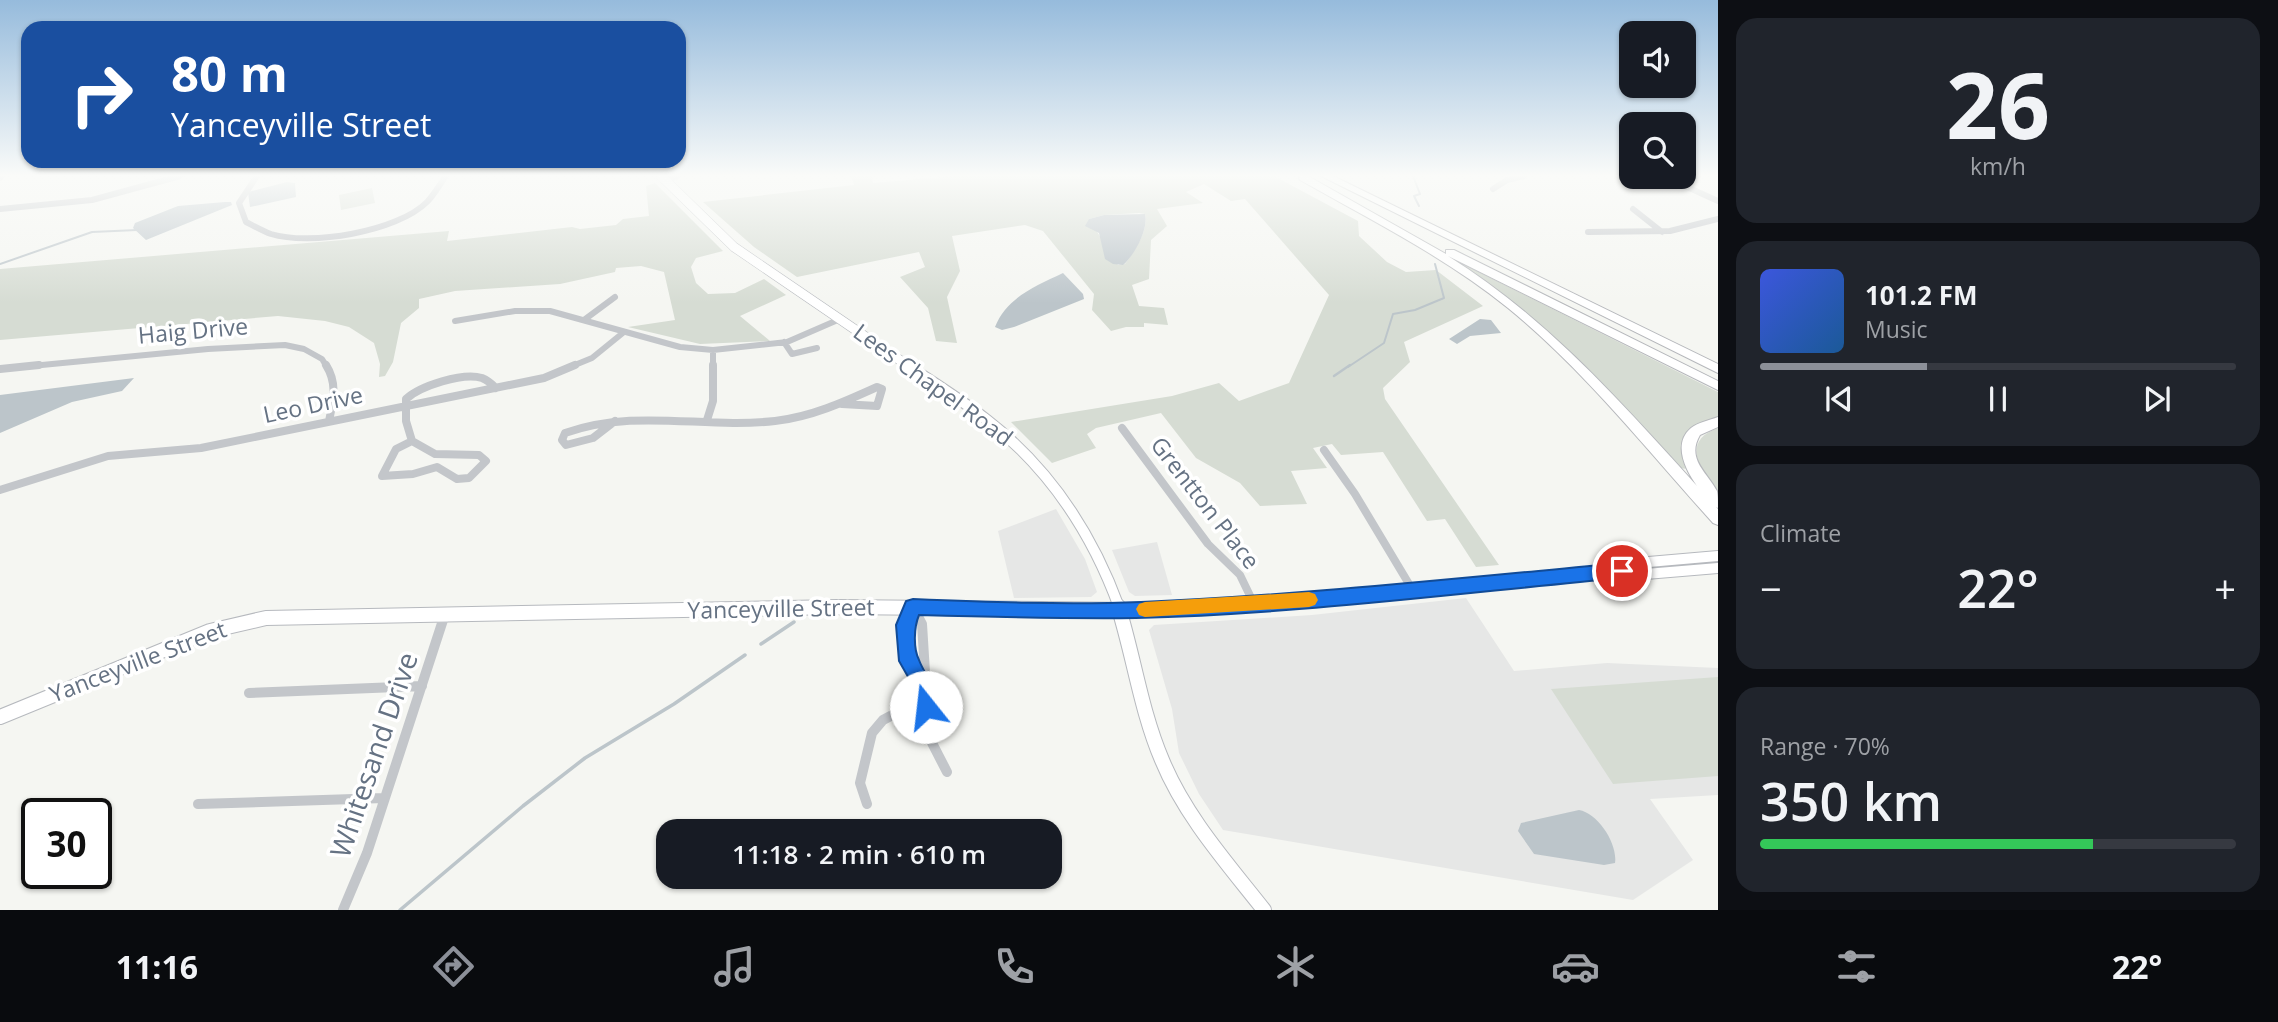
<!DOCTYPE html>
<html lang="en">
<head>
<meta charset="utf-8">
<style>
  body { margin:0; font-family:"Open Sans",sans-serif; background:#20242c; color:#f1f3f6; height:100vh; display:flex; flex-direction:column; font-size:26px; white-space:nowrap }
  * { box-sizing:border-box; margin:0 }
  p { font-size:23px; color:#9ea1a6 }
  .icon { flex:none; width:38px; height:38px; fill:none; stroke:currentColor; stroke-width:2; stroke-linecap:round; stroke-linejoin:round }
  .map { position:relative; flex:1; overflow:hidden }
  .details { display:flex; flex-direction:column; gap:18px; padding:18px; background:#0d0f14; width:560px }
  .details>* { flex:none }
  .top-card { position:absolute; left:21px; top:21px; width:665px; height:147px; border-radius:21px; box-shadow:0 2px 5px #0004; background:#1a4fa0; color:#fff; overflow:hidden }
  .buttons { position:absolute; left:1619px; top:21px; display:grid; gap:14px }
  .buttons a { display:grid; place-items:center; width:77px; height:77px; border-radius:14px; background:#171b24; box-shadow:0 2px 5px #0004; font-size:35px }
  .speed { position:absolute; left:21px; top:798px; display:flex; gap:14px; font-size:35px; font-weight:700; text-align:center }
  .speed>* { display:grid; place-content:center; width:91px; height:91px; border-radius:50%; background:#171b24; box-shadow:0 2px 5px #0004; line-height:1 }
  .speed .limit { border:4px solid #111; border-radius:10px; background:#fff; color:#111 }
  .pin { position:absolute; display:grid; place-items:center; width:60px; height:60px; color:#fff; margin:-30px; border:4px solid #fff; border-radius:50%; box-shadow:0 2px 7px #0007 }
  .me { position:absolute; width:77px; margin:-38px; rotate:344deg; stroke-linejoin:round; filter:drop-shadow(0 0 5px #0008) }
  .turn { display:flex; align-items:center; gap:24px; height:147px; padding:0 35px; font-size:32px }
  .turn .icon { width:91px; height:91px; stroke-width:2.5 }
  .turn b { display:block; font-size:49px; line-height:60px }
  .big { font-size:52px; font-weight:600; line-height:1.1 }
  .details .widget { flex:1; display:flex; flex-direction:column; justify-content:center; gap:10px; min-width:0; padding:0 24px; border-radius:21px; background:#20242c }
  .details .dial { align-items:center; gap:0 }
  .dial b { font-size:91px; line-height:1 }
  .song { display:flex; align-items:center; gap:21px }
  .cover { width:84px; height:84px; border-radius:10px; background:linear-gradient(135deg,hsl(230 70% 55%),hsl(210 70% 35%)) }
  .played { height:7px; border-radius:4px; background:linear-gradient(90deg,#8c9099 35%,#363941 35%) }
  .keys { display:flex; justify-content:space-around; direction:ltr }
  .heat { display:flex; justify-content:space-between; align-items:center; font-size:38px; direction:ltr }
  .charge { height:10px; border-radius:5px; background:linear-gradient(90deg,#34c759 70%,#363941 0) }
  .trip { position:absolute; left:656px; top:819px; width:406px; height:70px; border-radius:21px; background:#171b24; box-shadow:0 2px 5px #0004; font-weight:600; line-height:70px; text-align:center }
  .dock { display:flex; height:112px; justify-content:space-around; align-items:center; background:#090b0e; color:#9ea1a6 }
  .dock .icon { width:49px; height:49px }
  .dock .on { color:#8c9099 }
  .dock b { font-size:32px; color:#f1f3f6 }
  main { display:flex; flex:1; min-height:0 }
  .map>svg:first-child { display:block }
  .built { fill:#e6e7e6 }
  .green { fill:#d6dcd3; fill-rule:evenodd }
  .water { fill:#bcc5ca }
  .lines { fill:none; stroke-linecap:round; stroke-linejoin:round }
  .stream-far2 { stroke:#bcc5ca; stroke-width:2 }
  .stream-far1 { stroke:#bcc5ca; stroke-width:2.5 }
  .stream { stroke:#bcc5ca; stroke-width:3.5 }
  .secondary-far2-casing { stroke:#b6b9be; stroke-width:10 }
  .secondary-far1-casing { stroke:#b6b9be; stroke-width:12 }
  .secondary-casing { stroke:#b6b9be; stroke-width:16 }
  .motorway-casing { stroke:#b6b8bc; stroke-width:2 }
  .minor-far2 { stroke:#c3c6ca; stroke-width:6 }
  .minor-far1 { stroke:#c3c6ca; stroke-width:8 }
  .minor { stroke:#c3c6ca; stroke-width:10 }
  .secondary-far2 { stroke:#fff; stroke-width:9 }
  .secondary-far1 { stroke:#fff; stroke-width:10 }
  .secondary { stroke:#fff; stroke-width:14 }
  .motorway { fill:#fff; fill-rule:evenodd }
  .route { fill:#1a73e8; stroke:#114b97; stroke-width:2 }
  .slow { fill:#f59e0b }
  .labels { text-anchor:middle; stroke-width:7; stroke-linejoin:round; paint-order:stroke }
  .street-label { font-size:23px; fill:#657283; stroke:#fff }
  .near-street-label { font-size:28px; fill:#657283; stroke:#fff }
</style>
</head>
<body>
<main>
<div class="map">
<svg width="1718" height="910" viewBox="0 0 1718 910">
  <rect width="100%" height="100%" fill="#f5f6f2"/>
  <path class="built" d="M 1056,509 L 1085,559 L 1097,592 L 1091,597 L 1014,598 L 998,531 Z
    M 1157,542 L 1172,595 L 1135,596 L 1129,592 L 1112,550 Z
    M 1466,598 L 1514,671 L 1607,663 L 1718,668 L 1718,795 L 1650,799 L 1693,860 L 1633,900 L 1223,830 L 1199,794 L 1179,753 L 1172,709 L 1149,630 L 1154,625 L 1312,615 Z"/>
  <path class="green" d="M 851,176 L 872,176 L 873,183 L 955,176 L 1274,176 L 1358,221 L 1359,236 L 1387,262 L 1406,272 L 1436,270 L 1483,306 L 1404,342 L 1410,362 L 1383,388 L 1385,399 L 1499,565 L 1476,567 L 1445,519 L 1427,521 L 1383,452 L 1341,455 L 1332,444 L 1313,448 L 1327,468 L 1291,471 L 1307,504 L 1260,506 L 1240,483 L 1196,458 L 1161,413 L 1096,428 L 1087,434 L 1096,448 L 1052,463 L 1011,422 L 1172,396 L 1219,383 L 1239,401 L 1289,383 L 1329,295 L 1245,199 L 1231,201 L 1204,184 L 1186,192 L 1203,203 L 1157,209 L 1167,226 L 1151,240 L 1149,279 L 1132,285 L 1139,306 L 1164,308 L 1168,325 L 1144,323 L 1144,327 L 1126,327 L 1111,331 L 1092,310 L 1094,294 L 1043,231 L 1025,225 L 952,236 L 960,271 L 947,297 L 957,343 L 936,341 L 928,308 L 900,277 L 925,267 L 919,252 L 797,277 L 754,247 L 703,202 L 854,185 ZM 1139,213 L 1145,214 C 1149,230 1134,252 1125,264 L 1118,265 L 1089,219 L 1104,215 Z
    M 655,183 L 723,251 L 696,258 L 691,267 L 696,283 L 708,294 L 735,293 L 764,279 L 786,295 L 740,316 L 770,341 L 700,344 L 628,327 L 675,320 L 664,272 L 641,266 L 616,268 L 615,272 L 560,284 L 455,291 L 419,299 L 419,308 L 401,323 L 393,362 L 385,376 L 379,377 L 380,364 L 374,343 L 349,327 L 325,321 L 278,316 L 0,340 L 0,269 L 449,231 L 447,241 L 572,227 L 580,229 L 616,225 L 623,219 L 649,216 L 646,186 Z
    M 372,188 L 375,203 L 341,210 L 339,195 Z
    M 1465,265 L 1718,392 L 1718,418 C 1687,425 1674,437 1689,469 L 1678,468 C 1610,395 1546,322 1462,267 Z
    M 1718,428 L 1718,494 C 1700,472 1680,441 1718,428 Z
    M 1718,677 L 1718,776 L 1613,784 L 1551,689 Z"/>
  <path class="water" d="M 287,182 L 295,183 L 296,197 L 250,207 L 248,192 Z
    M 225,202 L 231,202 L 232,205 L 146,240 L 133,228 L 135,223 L 178,206 Z
    M 1145,214 C 1149,229 1134,256 1123,265 L 1113,264 L 1105,259 L 1099,233 L 1085,226 L 1089,219 L 1104,215 Z
    M 1063,273 L 1083,294 L 1084,299 L 1014,327 L 1002,330 L 995,327 C 1007,297 1036,286 1063,273 Z
    M 1480,319 L 1491,320 L 1501,333 L 1470,336 L 1457,344 L 1449,339 Z
    M 134,378 L 122,391 L 72,402 L 0,433 L 0,395 Z
    M 1579,810 C 1598,813 1618,844 1615,863 L 1604,865 L 1534,854 L 1518,831 L 1521,823 Z"/>
  <g class="lines">
    <path class="stream-far2" d="M 1413,176 L 1420,194 L 1414,196 L 1419,206
      M 0,264 L 92,232 L 137,230
      M 1348,367 L 1384,343 L 1393,314 L 1415,310 L 1444,298 L 1435,264"/>
    <path class="stream-far1" d="M 1334,376 L 1350,365"/>
    <path class="stream" d="M 761,644 L 794,622
      M 400,910 L 523,806 L 585,758 L 674,704 L 745,655"/>
    <g class="secondary-far2-casing">
      <path id="secondary-far2" d="M 661,176 L 734,247 L 910,367"/>
    </g>
    <g class="secondary-far1-casing">
      <path id="secondary-far1" d="M 907,365 C 934,383 962,400 987,420 C 1050,469 1092,533 1119,607
        M 1621,571 L 1637,563 L 1718,556
        M 817,607 L 877,607
        M 1184,607 L 1310,600 L 1621,571 L 1646,574 L 1718,568"/>
    </g>
    <g class="secondary-casing">
      <path id="secondary" d="M 1118,606 C 1134,657 1141,711 1162,760 C 1185,816 1227,863 1264,910
        M 0,717 L 210,631 L 266,618 L 837,607 L 1139,610 L 1213,606"/>
    </g>
    <g class="motorway-casing">
      <path id="motorway" d="M 1301,176 L 1308,176 L 1446,254 L 1446,250 L 1454,250 L 1718,381 L 1718,390 L 1448,256 C 1546,317 1620,401 1697,486 C 1686,471 1672,444 1691,428 C 1697,423 1710,420 1718,417 L 1718,427 L 1700,435 C 1686,459 1707,472 1717,491 C 1718,495 1718,502 1718,508 L 1716,507 L 1718,509 L 1718,525 L 1713,523 C 1647,450 1585,371 1508,308 C 1445,257 1371,220 1300,180 L 1299,178 Z
        M 1321,176 L 1333,176 L 1718,364 L 1718,373 Z"/>
    </g>
    <path class="minor-far2" d="M 257,176 L 239,203 L 246,222 C 254,226 263,231 271,234 C 310,246 397,232 427,202 C 434,195 440,184 446,176
      M 1665,177 L 1718,201
      M 0,178 L 2,176
      M 665,180 L 678,176
      M 1493,189 L 1507,180 L 1524,176
      M 0,209 L 92,200 L 180,176
      M 1633,209 L 1662,232
      M 1588,232 L 1670,231 L 1718,219
      M 584,320 L 615,297
      M 455,321 L 515,311 L 550,311 L 680,347 L 713,350 L 787,342 L 840,319
      M 784,342 L 792,354 L 817,348
      M 713,350 L 713,367
      M 21,367 L 208,349 L 285,345 L 304,349 L 322,359 L 327,367
      M 570,367 L 592,358 L 624,332"/>
    <path class="minor-far1" d="M 326,365 C 338,384 333,401 329,421
      M 0,369 L 39,365
      M 707,420 L 713,401 L 713,365
      M 615,421 L 593,438 L 566,445 L 562,440 L 565,433 C 637,408 702,429 775,421 C 811,417 844,402 877,387 L 882,389 L 877,406 L 842,404
      M 1122,428 L 1208,544 L 1240,575 L 1254,604
      M 412,441 L 435,454 L 479,455 L 486,461 L 469,478 L 457,479 L 437,467 L 413,474 L 382,476 L 396,449 Z
      M 412,441 L 406,421 L 406,399 C 420,386 463,372 482,378 C 487,380 492,384 496,388
      M 1324,450 L 1355,494 L 1412,589
      M 0,490 L 108,456 L 201,448 L 544,378 L 575,365"/>
    <path class="minor" d="M 913,607 L 922,624 L 929,737 L 947,772
      M 913,607 C 903,636 907,658 923,684
      M 249,693 L 422,686
      M 198,804 L 384,798
      M 867,804 L 860,783 L 872,733 L 883,720 L 900,711 L 926,707
      M 343,910 L 367,853 L 445,614"/>
    <use href="#secondary-far2" class="secondary-far2"/>
    <use href="#secondary-far1" class="secondary-far1"/>
    <use href="#secondary" class="secondary"/>
    <use href="#motorway" class="motorway"/>
  </g>
  <linearGradient id="sky" x2="0" y2="1"><stop stop-color="#96bbdc"/><stop offset="0.58" stop-color="#fafbf9"/><stop offset="1" stop-color="#fafbf9" stop-opacity="0"/></linearGradient>
  <rect width="1718" height="303" fill="url(#sky)"/>
  <path class="route" d="M 1622,563 L 1628,566 L 1630,571 L 1628,576 L 1622,578 C 1460,593 1298,614 1136,618 C 1063,619 991,617 919,615 C 914,627 913,648 919,660 C 926,679 943,692 933,714 L 926,716 L 919,714 L 915,689 L 899,661 L 896,625 L 906,601 L 913,599 C 989,602 1065,605 1141,602 C 1301,595 1461,578 1622,563 Z"/>
  <path class="slow" d="M 1309,592 L 1315,594 L 1318,600 L 1315,605 L 1309,607 L 1145,617 L 1139,615 L 1136,609 L 1139,604 L 1145,602 Z"/>
  <g class="labels">
    <g class="street-label">
      <text transform="translate(193 331) rotate(-5)" y="8">Haig Drive</text>
      <text transform="translate(933 385) rotate(36)" y="8">Lees Chapel Road</text>
      <text transform="translate(313 405) rotate(-12)" y="8">Leo Drive</text>
      <text transform="translate(1205 503) rotate(52)" y="8">Grentton Place</text>
      <text transform="translate(781 609) rotate(-1)" y="8">Yanceyville Street</text>
      <text transform="translate(138 662) rotate(-21)" y="8">Yanceyville Street</text>
    </g>
    <g class="near-street-label">
      <text transform="translate(374 755) rotate(-71)" y="10">Whitesand Drive</text>
    </g>
  </g>
</svg>
<div class="buttons">
<a><svg class="icon" aria-label="sound" viewBox="0 0 24 24"><path d="M4 9h4l5-4v14l-5-4H4zM17 9q2 3 0 6"/></svg></a>
<a><svg class="icon" aria-label="search" viewBox="0 0 24 24"><circle cx="10" cy="10" r="6"/><path d="M15 15l6 6"/></svg></a>
</div>
<div class="speed"><div class="limit">30</div></div>
<div class="pin" style="left:1622px;top:571px;background:#d93025"><svg class="icon" aria-label="arrive" viewBox="0 0 24 24"><path d="M6 21V4h12l-3 4 3 4H6"/></svg></div>
<svg class="me" style="left:926px;top:707px" viewBox="-20 -20 40 40"><circle r="19" fill="#fff"/><path d="M0-13L10 11 0 6-10 11z" fill="#1a73e8"/></svg>
<div class="trip">11:18 · 2 min · 610 m</div>
<div class="top-card">
<div class="turn"><svg class="icon" aria-label="right" viewBox="0 0 24 24"><path d="M7 20v-9h11M14 6l5 5-5 5"/></svg><div><b>80 m</b>Yanceyville Street</div></div>
</div>
</div>
<section class="details">
<div class="widget dial"><b>26</b><p>km/h</p></div>
<div class="widget">
<div class="song"><i class="cover"></i><div><b>101.2 FM</b><p>Music</p></div></div>
<div class="played"></div>
<div class="keys"><svg class="icon" aria-label="previous" viewBox="0 0 24 24"><path d="M18 5L8 12l10 7zM5 5v14"/></svg><svg class="icon" aria-label="pause" viewBox="0 0 24 24"><path d="M8 5v14M16 5v14"/></svg><svg class="icon" aria-label="next" viewBox="0 0 24 24"><path d="M6 5l10 7-10 7zM19 5v14"/></svg></div>
</div>
<div class="widget"><p>Climate</p>
<div class="heat"><a>−</a><b class="big">22°</b><a>+</a></div>
</div>
<div class="widget"><p>Range · 70%</p><b class="big">350 km</b><div class="charge"></div></div>
</section>
</main>
<nav class="dock">
<b>11:16</b>
<svg class="icon on" aria-label="directions" viewBox="0 0 24 24"><path d="M12 3l9 9-9 9-9-9zM9 14v-3h6M13 9l2 2-2 2"/></svg>
<svg class="icon" aria-label="music" viewBox="0 0 24 24"><path d="M9 18V5l10-2v13"/><circle cx="6" cy="18" r="3"/><circle cx="16" cy="16" r="3"/></svg>
<svg class="icon" aria-label="phone" viewBox="0 0 24 24"><path d="M5 4h4l2 5-3 2q2 4 5 5l2-3 5 2v4C11 20 4 13 5 4z"/></svg>
<svg class="icon" aria-label="climate" viewBox="0 0 24 24"><path d="M12 3v18M4 7l16 10M4 17L20 7"/></svg>
<svg class="icon" aria-label="car" viewBox="0 0 24 24"><path d="M5 17H2v-5l4-1 3-4h7l3 4 3 1v5h-3M9 17h6M6 11h13"/><circle cx="7" cy="17" r="2"/><circle cx="17" cy="17" r="2"/></svg>
<svg class="icon" aria-label="filters" viewBox="0 0 24 24"><path d="M4 7h16M4 17h16"/><circle cx="9" cy="7" r="2"/><circle cx="15" cy="17" r="2"/></svg>
<b>22°</b>
</nav>
</body>
</html>
